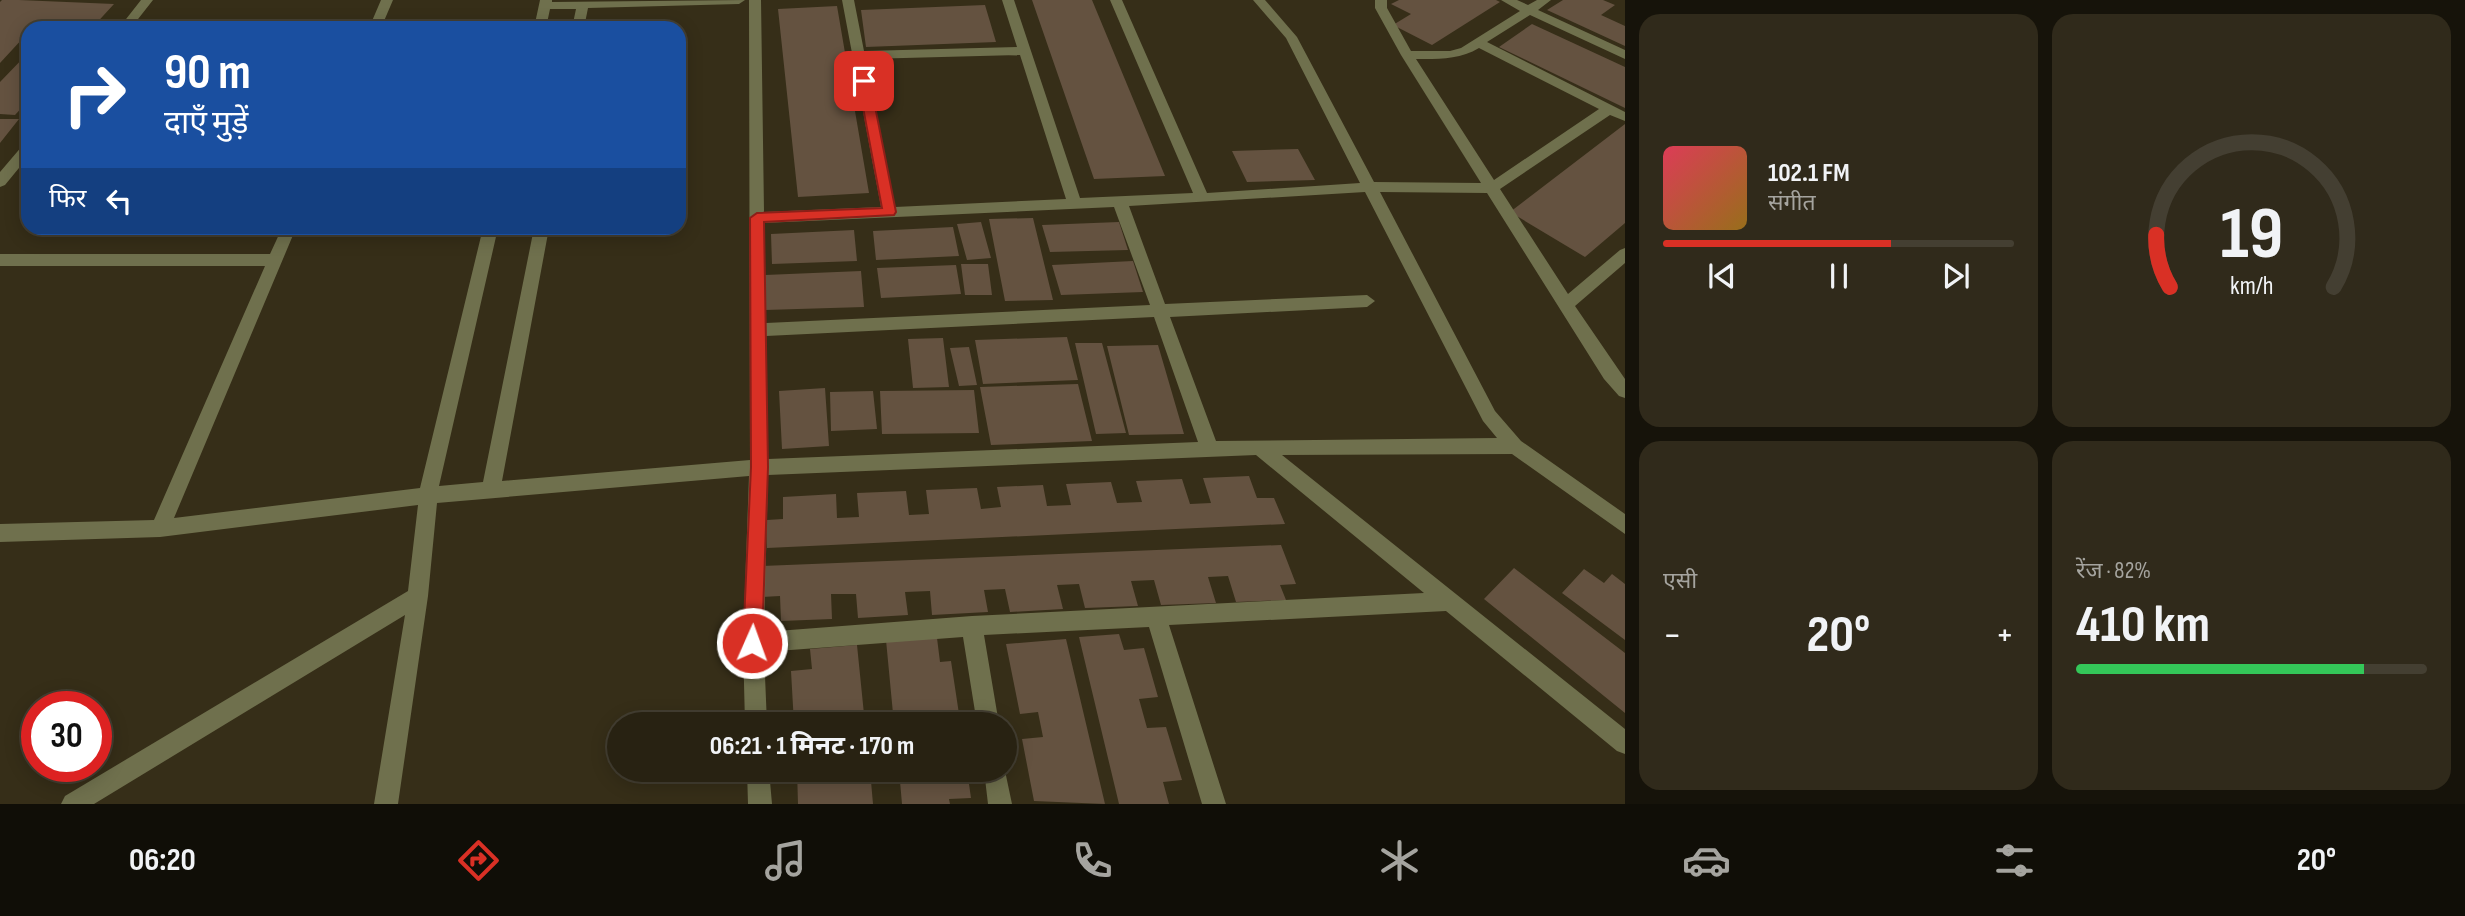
<!DOCTYPE html>
<html lang="hi">
<head>
<meta charset="utf-8">
<style>
  body { margin:0; font-family:"Sofia Sans Condensed","Noto Sans Devanagari",sans-serif; background:#302a1b; color:#f1f3f6; height:100vh; display:flex; flex-direction:column; font-size:26px; white-space:nowrap }
  * { box-sizing:border-box; margin:0 }
  p { font-size:23px; color:#a5a49f }
  .icon { flex:none; width:38px; height:38px; fill:none; stroke:currentColor; stroke-width:2; stroke-linecap:round; stroke-linejoin:round }
  .map { position:relative; flex:1; overflow:hidden }
  .details { display:flex; flex-direction:column; gap:14px; padding:14px; background:#16130a; width:840px }
  .details>* { flex:none }
  .top-card { position:absolute; left:21px; top:21px; width:665px; height:214px; border-radius:21px; box-shadow:0 4px 18px #0003,0 0 0 2px #443f32; background:#1a4fa0; color:#fff; overflow:hidden }
  .speed { position:absolute; left:21px; top:691px; display:flex; gap:14px; font-size:35px; font-weight:700; text-align:center }
  .speed>* { display:grid; place-content:center; width:91px; height:91px; border-radius:50%; background:#282212; box-shadow:0 4px 18px #0003,0 0 0 2px #443f32; line-height:1 }
  .speed .limit { border:10px solid #d22; background:#fff; color:#111 }
  .pin { position:absolute; display:grid; place-items:center; width:60px; height:60px; color:#fff; margin:-30px; border-radius:14px; box-shadow:0 4px 10px #0006 }
  .me { position:absolute; width:77px; margin:-38px; rotate:2deg; stroke-linejoin:round; filter:drop-shadow(0 0 5px #0008) }
  .turn { display:flex; align-items:center; gap:24px; height:147px; padding:0 28px; font-size:32px }
  .turn .icon { width:91px; height:91px; stroke-width:2.5 }
  .turn b { display:block; font-size:49px; line-height:60px }
  .then { display:flex; align-items:center; height:66px; padding:0 28px; background:#0003; gap:14px; font-size:26px }
  .big { font-size:52px; font-weight:700; line-height:1.1 }
  .details .widget { flex:1; display:flex; flex-direction:column; justify-content:center; gap:10px; min-width:0; padding:0 24px; border-radius:21px; background:#302a1b }
  .details .dial { align-items:center; gap:0 }
  .dial svg { height:182px; overflow:visible; fill:none; stroke:#443f32; stroke-width:7; stroke-linecap:round; text-anchor:middle }
  .dial text { fill:#f1f3f6; stroke:none }
  .song { display:flex; align-items:center; gap:21px }
  .cover { width:84px; height:84px; border-radius:10px; background:linear-gradient(135deg,hsl(350 70% 55%),hsl(40 70% 35%)) }
  .played { height:7px; border-radius:4px; background:linear-gradient(90deg,#d93025 65%,#443f32 65%) }
  .keys { display:flex; justify-content:space-around; direction:ltr }
  .heat { display:flex; justify-content:space-between; align-items:center; font-size:38px; direction:ltr }
  .charge { height:10px; border-radius:5px; background:linear-gradient(90deg,#34c759 82%,#443f32 0) }
  .details .tiles { flex:1; display:grid; gap:14px; grid-template-columns:repeat(2,1fr) }
  .trip { position:absolute; left:607px; top:712px; width:410px; height:70px; border-radius:35px; background:#282212; box-shadow:0 4px 18px #0003,0 0 0 2px #443f32; font-weight:700; line-height:70px; text-align:center }
  .menu { display:flex; height:112px; justify-content:space-around; align-items:center; background:#100e07; color:#a5a49f }
  .menu .icon { width:49px; height:49px }
  .menu .current { color:#d93025 }
  .menu b { font-size:32px; color:#f1f3f6 }
  main { display:flex; flex:1; min-height:0 }
  .map>svg:first-child { display:block }
  .building { fill:#645240 }
  .lines { fill:none; stroke-linecap:round; stroke-linejoin:round }
  .minor { fill:#6f704d; fill-rule:evenodd }
  .route { fill:#d93025; stroke:#8d1f18; stroke-width:2 }
</style>
</head>
<body>
<main>
<div class="map">
<svg width="1625" height="804" viewBox="0 0 1625 804">
  <rect width="100%" height="100%" fill="#362e18"/>
  <path class="building" d="M 2,0 L 19,0 L 114,4 L 92,28 L 28,28 L 28,37 L 24,37 L 0,63 L 0,2 Z
    M 1032,0 L 1092,0 L 1165,176 L 1094,179 Z
    M 1399,0 L 1496,0 L 1500,2 L 1432,45 L 1393,25 L 1411,14 L 1391,4 Z
    M 1563,0 L 1603,0 L 1615,5 L 1601,15 L 1625,26 L 1625,46 L 1547,10 Z
    M 985,5 L 996,42 L 866,47 L 861,10 Z
    M 837,6 L 869,193 L 798,197 L 778,9 Z
    M 1532,24 L 1625,67 L 1625,108 L 1499,47 Z
    M 28,53 L 28,101 L 15,115 L 0,114 L 0,82 Z
    M 0,119 L 19,119 L 0,143 Z
    M 1625,124 L 1625,223 L 1585,257 L 1510,212 Z
    M 1298,149 L 1315,180 L 1247,182 L 1232,151 Z
    M 1033,218 L 1053,300 L 1005,301 L 989,219 Z
    M 981,222 L 991,258 L 967,260 L 957,224 Z
    M 1119,222 L 1128,250 L 1050,252 L 1042,225 Z
    M 953,227 L 959,256 L 876,260 L 873,231 Z
    M 854,230 L 857,261 L 772,264 L 771,234 Z
    M 1133,261 L 1143,292 L 1061,295 L 1052,265 Z
    M 961,264 L 988,264 L 992,295 L 965,295 Z
    M 956,265 L 961,294 L 881,298 L 877,268 Z
    M 861,271 L 864,307 L 765,310 L 765,275 Z
    M 1067,337 L 1078,380 L 983,384 L 975,340 Z
    M 943,338 L 949,387 L 913,388 L 908,339 Z
    M 1075,343 L 1102,343 L 1126,433 L 1096,434 Z
    M 1158,345 L 1184,434 L 1129,435 L 1107,346 Z
    M 969,347 L 977,385 L 959,386 L 950,348 Z
    M 1078,384 L 1092,441 L 991,445 L 980,387 Z
    M 825,388 L 829,446 L 782,449 L 779,391 Z
    M 974,390 L 979,433 L 882,434 L 880,391 Z
    M 873,391 L 877,429 L 831,431 L 830,392 Z
    M 1249,476 L 1257,498 L 1274,498 L 1285,524 L 767,548 L 767,520 L 783,519 L 783,497 L 836,494 L 837,518 L 859,517 L 857,493 L 906,491 L 909,515 L 929,514 L 926,490 L 977,488 L 981,509 L 1001,507 L 997,487 L 1043,485 L 1047,506 L 1071,505 L 1066,484 L 1111,482 L 1117,503 L 1142,502 L 1136,481 L 1182,479 L 1190,504 L 1211,503 L 1203,478 Z
    M 1281,545 L 1296,584 L 1280,585 L 1286,600 L 1236,602 L 1228,576 L 1208,577 L 1216,603 L 1161,605 L 1154,580 L 1131,581 L 1138,606 L 1085,608 L 1079,584 L 1057,585 L 1063,609 L 1010,612 L 1005,589 L 984,590 L 988,612 L 932,615 L 930,591 L 905,592 L 908,615 L 858,618 L 856,594 L 831,594 L 832,619 L 781,621 L 780,596 L 762,597 L 762,566 Z
    M 1514,568 L 1625,653 L 1625,713 L 1484,599 Z
    M 1584,569 L 1604,583 L 1612,574 L 1625,584 L 1625,640 L 1562,593 Z
    M 1119,634 L 1124,650 L 1144,648 L 1158,697 L 1139,699 L 1147,728 L 1166,727 L 1182,780 L 1163,782 L 1169,804 L 1119,804 L 1079,637 Z
    M 937,638 L 940,662 L 951,661 L 959,714 L 942,714 L 943,724 L 894,724 L 886,640 Z
    M 1066,639 L 1105,804 L 1034,801 L 1022,739 L 1043,737 L 1038,712 L 1020,714 L 1006,644 Z
    M 857,645 L 865,724 L 794,724 L 791,671 L 812,669 L 810,649 Z
    M 797,770 L 870,770 L 873,804 L 798,804 Z
    M 899,770 L 967,770 L 971,798 L 949,799 L 950,804 L 902,804 Z"/>
  <g class="lines">
    <path class="minor" d="M 141,0 L 153,0 L 131,28 L 119,28 Z
      M 381,0 L 393,0 L 381,28 L 369,28 Z
      M 540,0 L 552,0 L 552,2 L 745,0 L 739,4 L 588,8 L 584,28 L 572,28 L 576,9 L 550,9 L 546,28 L 534,28 Z
      M 749,0 L 761,0 L 764,212 L 881,207 L 842,0 L 854,0 L 864,51 L 1017,47 L 1002,0 L 1014,0 L 1080,198 L 1193,193 L 1110,0 L 1122,0 L 1207,193 L 1360,183 L 1286,38 L 1253,0 L 1265,0 L 1297,37 L 1374,182 L 1481,183 L 1401,55 L 1375,8 L 1375,0 L 1387,0 L 1387,8 L 1411,51 L 1450,51 L 1461,48 L 1520,11 L 1501,0 L 1517,0 L 1528,5 L 1537,0 L 1551,0 L 1538,10 L 1625,50 L 1625,59 L 1530,15 L 1487,42 L 1625,112 L 1625,121 L 1610,115 L 1500,189 L 1568,294 L 1620,250 L 1625,248 L 1625,263 L 1575,306 L 1625,379 L 1625,398 L 1619,396 L 1604,379 L 1487,193 L 1380,192 L 1495,411 L 1521,441 L 1625,514 L 1625,534 L 1512,454 L 1282,455 L 1625,729 L 1625,754 L 1617,751 L 1446,611 L 1169,625 L 1226,804 L 1202,804 L 1149,627 L 984,635 L 999,724 L 977,724 L 963,637 L 764,652 L 767,724 L 745,724 L 743,643 L 749,476 L 437,503 L 428,596 L 398,804 L 374,804 L 405,615 L 94,804 L 61,804 L 65,796 L 408,591 L 418,505 L 160,537 L 0,542 L 0,524 L 154,520 L 265,266 L 0,266 L 0,254 L 270,254 L 282,228 L 296,228 L 174,518 L 420,488 L 483,228 L 498,228 L 439,486 L 483,482 L 534,228 L 549,228 L 502,481 L 750,460 ZM 1479,48 L 1599,109 L 1494,180 L 1416,59 C 1438,59 1459,60 1479,48 ZM 1020,55 L 1066,199 L 895,207 L 866,59 ZM 1365,192 L 1483,421 L 1497,438 L 1216,441 L 1170,317 L 1367,307 L 1375,301 L 1367,295 L 1165,304 L 1129,206 ZM 1114,207 L 1150,305 L 766,323 L 764,223 ZM 1154,317 L 1198,442 L 768,459 L 766,336 ZM 1256,455 L 1424,593 L 972,616 L 764,632 L 768,475 Z
      M 28,143 L 28,157 L 5,185 L 0,187 L 0,172 L 23,145 Z
      M 1004,766 L 1012,804 L 988,804 L 984,770 L 1004,770 Z
      M 747,770 L 769,770 L 772,804 L 748,804 Z"/>
  </g>
  <path class="route" d="M 864,77 L 870,81 L 896,212 L 894,215 L 764,222 L 768,467 L 762,643 L 759,649 L 752,652 L 746,649 L 743,643 L 751,467 L 750,218 L 757,213 L 882,208 L 858,81 Z"/>
</svg>
<div class="speed"><div class="limit">30</div></div>
<div class="pin" style="left:864px;top:81px;background:#d93025"><svg class="icon" aria-label="arrive" viewBox="0 0 24 24"><path d="M6 21V4h12l-3 4 3 4H6"/></svg></div>
<svg class="me" style="left:752px;top:643px" viewBox="-20 -20 40 40"><circle r="17" fill="#d93025" stroke="#fff" stroke-width="3"/><path d="M0-11L8 9 0 5-8 9z" fill="#fff"/></svg>
<div class="trip">06:21 · 1 मिनट · 170 m</div>
<div class="top-card">
<div class="turn"><svg class="icon" aria-label="right" viewBox="0 0 24 24"><path d="M7 20v-9h11M14 6l5 5-5 5"/></svg><div><b>90 m</b>दाएँ मुड़ें</div></div>
<div class="then">फिर<svg class="icon" aria-label="left" viewBox="0 0 24 24"><path d="M17 20v-9H6M10 6l-5 5 5 5"/></svg></div>
</div>
</div>
<section class="details">
<div class="tiles">
<div class="widget">
<div class="song"><i class="cover"></i><div><b>102.1 FM</b><p>संगीत</p></div></div>
<div class="played"></div>
<div class="keys"><svg class="icon" aria-label="previous" viewBox="0 0 24 24"><path d="M18 5L8 12l10 7zM5 5v14"/></svg><svg class="icon" aria-label="pause" viewBox="0 0 24 24"><path d="M8 5v14M16 5v14"/></svg><svg class="icon" aria-label="next" viewBox="0 0 24 24"><path d="M6 5l10 7-10 7zM19 5v14"/></svg></div>
</div>
<div class="widget dial"><svg viewBox="0 0 100 80">
<path d="M14 69A42 42 0 1 1 86 69"/>
<path d="M14 69A42 42 0 0 1 8 46" stroke="#d93025"/>
<text x="50" y="56" font-size="32" font-weight="700">19</text>
<text x="50" y="72" font-size="11">km/h</text>
</svg></div>
<div class="widget"><p>एसी</p>
<div class="heat"><a>−</a><b class="big">20°</b><a>+</a></div>
</div>
<div class="widget"><p>रेंज · 82%</p><b class="big">410 km</b><div class="charge"></div></div>
</div>
</section>
</main>
<nav class="menu">
<b>06:20</b>
<svg class="icon current" aria-label="directions" viewBox="0 0 24 24"><path d="M12 3l9 9-9 9-9-9zM9 14v-3h6M13 9l2 2-2 2"/></svg>
<svg class="icon" aria-label="music" viewBox="0 0 24 24"><path d="M9 18V5l10-2v13"/><circle cx="6" cy="18" r="3"/><circle cx="16" cy="16" r="3"/></svg>
<svg class="icon" aria-label="phone" viewBox="0 0 24 24"><path d="M5 4h4l2 5-3 2q2 4 5 5l2-3 5 2v4C11 20 4 13 5 4z"/></svg>
<svg class="icon" aria-label="climate" viewBox="0 0 24 24"><path d="M12 3v18M4 7l16 10M4 17L20 7"/></svg>
<svg class="icon" aria-label="car" viewBox="0 0 24 24"><path d="M5 17H2v-5l4-1 3-4h7l3 4 3 1v5h-3M9 17h6M6 11h13"/><circle cx="7" cy="17" r="2"/><circle cx="17" cy="17" r="2"/></svg>
<svg class="icon" aria-label="filters" viewBox="0 0 24 24"><path d="M4 7h16M4 17h16"/><circle cx="9" cy="7" r="2"/><circle cx="15" cy="17" r="2"/></svg>
<b>20°</b>
</nav>
</body>
</html>
